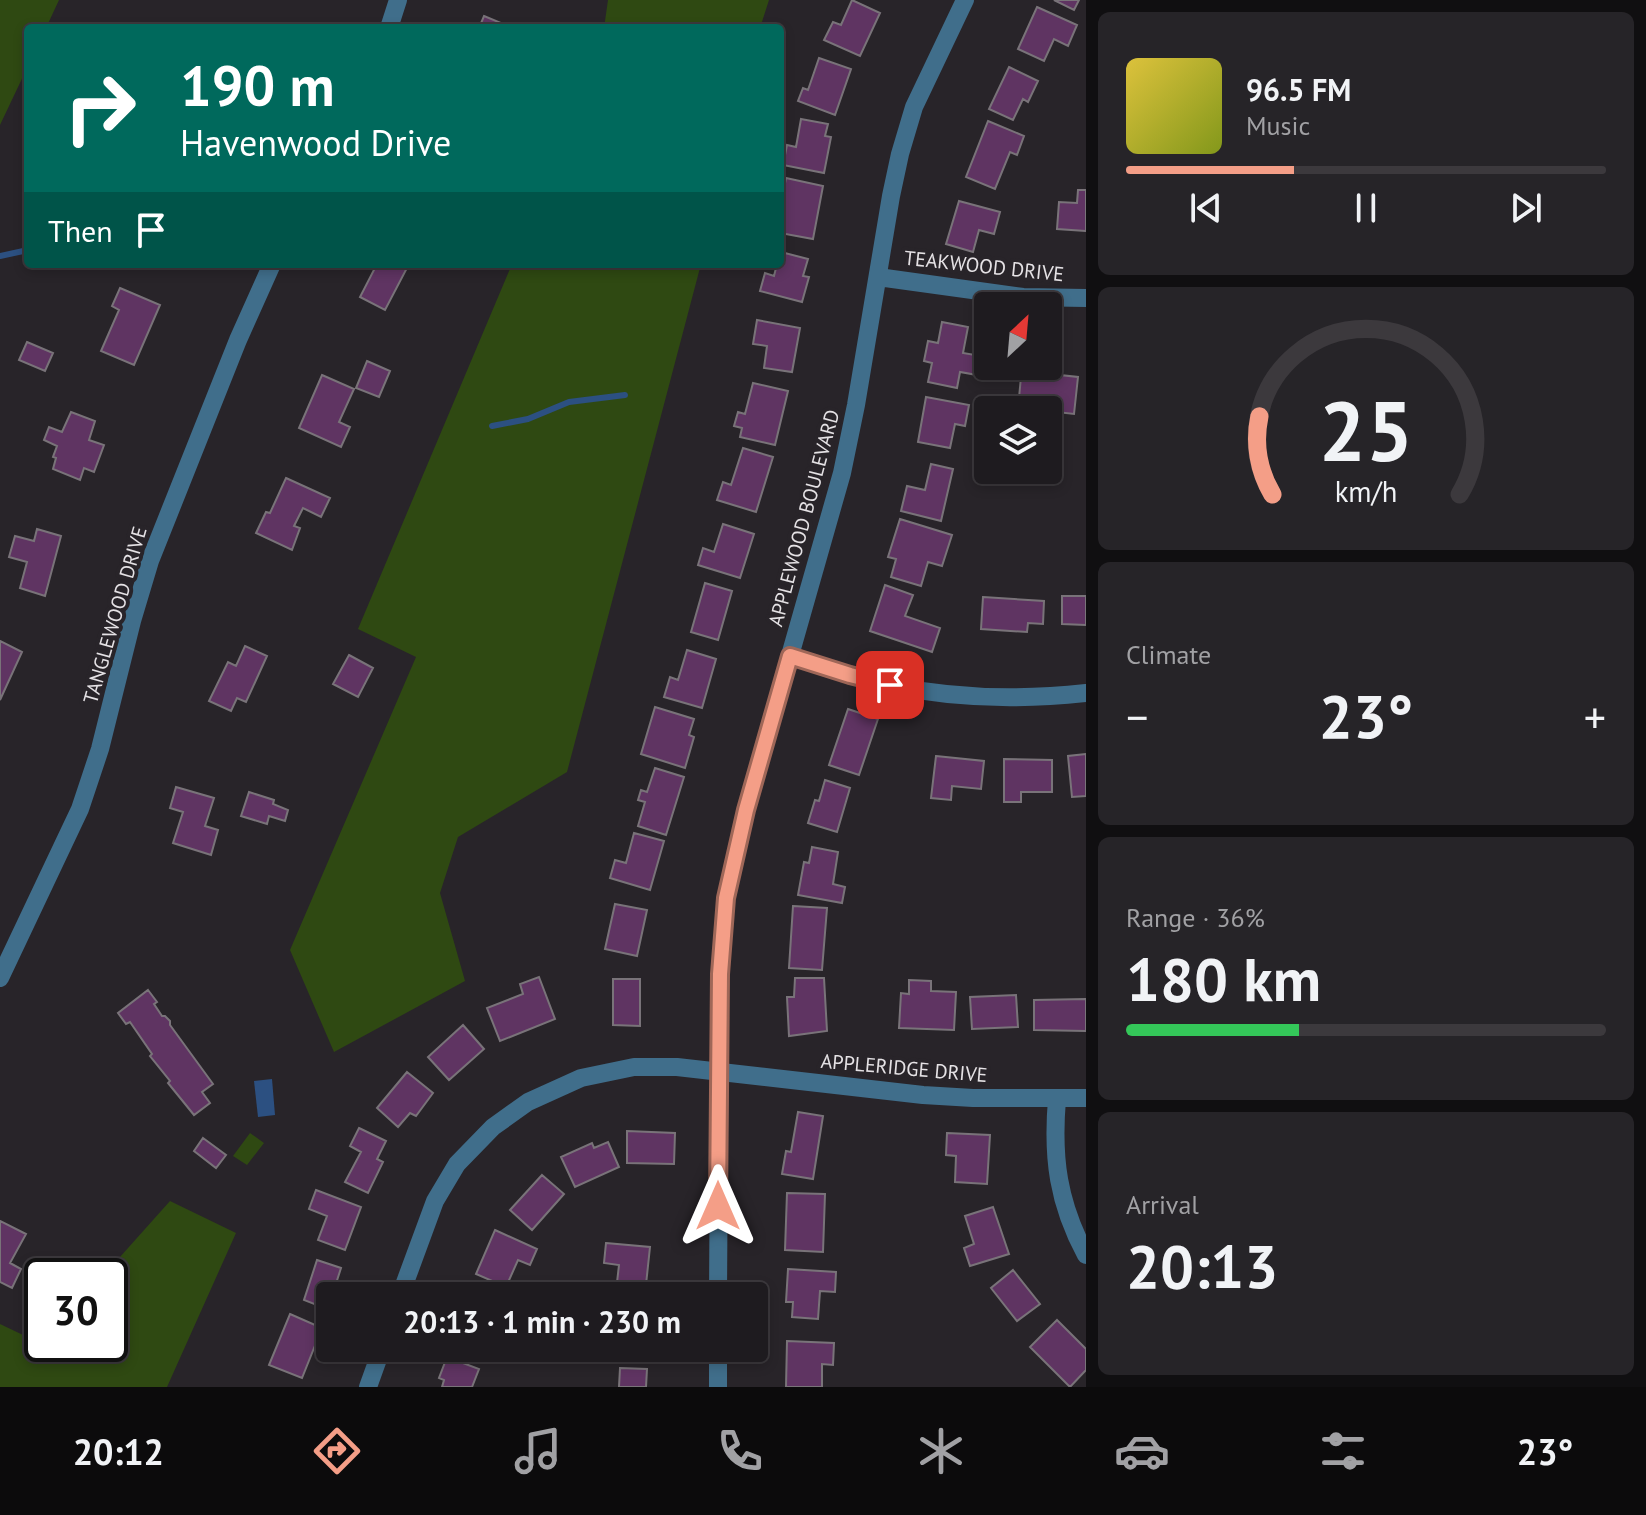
<!DOCTYPE html>
<html lang="en">
<head>
<meta charset="utf-8">
<style>
  body { margin:0; font-family:"PT Sans",sans-serif; background:#262428; color:#f1f3f6; height:100vh; display:flex; flex-direction:column; font-size:30px; white-space:nowrap }
  * { box-sizing:border-box; margin:0 }
  p { font-size:26px; color:#a1a1a4 }
  .icon { flex:none; width:44px; height:44px; fill:none; stroke:currentColor; stroke-width:2; stroke-linecap:round; stroke-linejoin:round }
  .map { position:relative; flex:1; overflow:hidden }
  .panel { display:flex; flex-direction:column; gap:12px; padding:12px; background:#100f11; width:560px }
  .panel>* { flex:none }
  .banner { position:absolute; left:24px; top:24px; width:760px; height:244px; border-radius:8px; box-shadow:0 4px 12px #0003,0 0 0 2px #3c393d; background:#00695c; color:#fff; overflow:hidden }
  .needle { width:52px; rotate:26deg }
  .tools { position:absolute; left:974px; top:292px; display:grid; gap:16px }
  .tools a { display:grid; place-items:center; width:88px; height:88px; border-radius:8px; background:#1e1b1f; box-shadow:0 4px 12px #0003,0 0 0 2px #3c393d; font-size:40px }
  .speed { position:absolute; left:24px; top:1258px; display:flex; gap:16px; font-size:40px; font-weight:700; text-align:center }
  .speed>* { display:grid; place-content:center; width:104px; height:104px; border-radius:50%; background:#1e1b1f; box-shadow:0 4px 12px #0003,0 0 0 2px #3c393d; line-height:1 }
  .speed .limit { border:4px solid #111; border-radius:12px; background:#fff; color:#111 }
  .pin { position:absolute; display:grid; place-items:center; width:68px; height:68px; color:#fff; margin:-34px; border-radius:16px; box-shadow:0 4px 12px #0006 }
  .me { position:absolute; width:88px; margin:-44px; rotate:0deg; stroke-linejoin:round; filter:drop-shadow(0 0 6px #0008) }
  .turn { display:flex; align-items:center; gap:28px; height:168px; padding:0 24px; font-size:36px }
  .turn .icon { width:104px; height:104px; stroke-width:2.5 }
  .turn b { display:block; font-size:56px; line-height:68px }
  .then { display:flex; align-items:center; height:76px; padding:0 24px; background:#0003; gap:16px; font-size:30px }
  .big { font-size:60px; font-weight:700; line-height:1.1 }
  .panel .widget { flex:1; display:flex; flex-direction:column; justify-content:center; gap:12px; min-width:0; padding:0 28px; border-radius:12px; background:#262428 }
  .panel .dial { align-items:center; gap:0 }
  .dial svg { height:208px; overflow:visible; fill:none; stroke:#3c393d; stroke-width:7; stroke-linecap:round; text-anchor:middle }
  .dial text { fill:#f1f3f6; stroke:none }
  .song { display:flex; align-items:center; gap:24px }
  .cover { width:96px; height:96px; border-radius:12px; background:linear-gradient(135deg,hsl(50 70% 55%),hsl(70 70% 35%)) }
  .played { height:8px; border-radius:4px; background:linear-gradient(90deg,#f49e87 35%,#3c393d 35%) }
  .keys { display:flex; justify-content:space-around; direction:ltr }
  .heat { display:flex; justify-content:space-between; align-items:center; font-size:44px; direction:ltr }
  .charge { height:12px; border-radius:6px; background:linear-gradient(90deg,#34c759 36%,#3c393d 0) }
  .trip { position:absolute; left:316px; top:1282px; width:452px; height:80px; border-radius:8px; background:#1e1b1f; box-shadow:0 4px 12px #0003,0 0 0 2px #3c393d; font-weight:700; line-height:80px; text-align:center }
  .tabs { display:flex; height:128px; justify-content:space-around; align-items:center; background:#0c0b0c; color:#a1a1a4 }
  .tabs .icon { width:56px; height:56px }
  .tabs .current { color:#f49e87 }
  .tabs b { font-size:36px; color:#f1f3f6 }
  main { display:flex; flex:1; min-height:0 }
  .map>svg:first-child { display:block }
  .green { fill:#2f4912 }
  .water { fill:#2c5081 }
  .lines { fill:none; stroke-linecap:round; stroke-linejoin:round }
  .stream { stroke:#2c5081; stroke-width:6 }
  .building { fill:#5f3462; stroke:#797379; stroke-width:2 }
  .minor { stroke:#406e8b; stroke-width:18 }
  .route-casing { stroke:#9f6758; stroke-width:20 }
  .route { stroke:#f49e87; stroke-width:14 }
  .labels { text-anchor:middle; stroke-width:8; stroke-linejoin:round; paint-order:stroke }
  .street-label { font-size:20px; fill:#e5e2e5; stroke:#282429 }
</style>
</head>
<body>
<main>
<div class="map">
<svg width="1086" height="1387" viewBox="0 0 1086 1387">
  <rect width="100%" height="100%" fill="#282429"/>
  <path class="green" d="M 0,0 L 59,0 L 46,28 L 28,28 L 28,66 L 0,125 Z
    M 608,0 L 769,0 L 760,28 L 604,28 Z
    M 512,264 L 701,264 L 567,772 L 458,837 L 440,893 L 465,981 L 334,1052 L 290,950 L 416,657 L 358,629 Z
    M 250,1133 L 264,1143 L 247,1165 L 233,1156 Z
    M 170,1201 L 236,1233 L 167,1387 L 0,1387 L 0,1324 L 42,1344 L 110,1344 L 110,1276 L 103,1276 Z"/>
  <path class="water" d="M 272,1079 L 275,1115 L 258,1117 L 254,1081 Z"/>
  <g class="lines">
    <path class="stream" d="M 0,256 L 28,250
      M 492,426 L 528,419 L 569,402 L 625,395"/>
  </g>
  <path class="building" d="M 852,0 L 880,13 L 860,56 L 824,40 L 833,22 L 841,25 Z
    M 1054,0 L 1079,0 L 1074,10 Z
    M 1037,7 L 1077,25 L 1068,46 L 1054,39 L 1044,61 L 1018,49 Z
    M 484,16 L 513,28 L 479,28 Z
    M 819,58 L 851,69 L 835,115 L 798,101 L 803,88 L 808,90 Z
    M 1009,67 L 1038,81 L 1028,102 L 1023,99 L 1013,120 L 989,109 Z
    M 801,119 L 828,124 L 825,136 L 831,137 L 824,173 L 783,165 L 787,145 L 796,147 Z
    M 988,121 L 1024,136 L 1017,155 L 1010,152 L 995,189 L 966,177 Z
    M 786,178 L 823,186 L 813,239 L 780,233 L 780,209 Z
    M 1078,190 L 1086,190 L 1086,231 L 1057,229 L 1059,202 L 1077,203 Z
    M 959,201 L 1000,212 L 994,234 L 979,230 L 973,252 L 946,244 Z
    M 781,252 L 808,259 L 803,276 L 809,277 L 802,302 L 760,291 L 765,273 L 774,276 L 777,264 L 780,264 Z
    M 377,264 L 404,264 L 408,266 L 385,310 L 360,297 Z
    M 120,288 L 160,305 L 134,365 L 101,351 L 119,310 L 112,306 Z
    M 757,320 L 800,328 L 792,372 L 764,368 L 767,346 L 753,344 Z
    M 942,322 L 968,327 L 963,353 L 981,356 L 977,375 L 960,372 L 957,388 L 928,382 L 932,363 L 924,361 L 928,341 L 938,343 Z
    M 27,342 L 53,353 L 45,371 L 19,360 Z
    M 1048,360 L 1052,360 L 1051,374 L 1078,377 L 1074,414 L 1048,411 L 1046,410 L 1047,401 L 1019,398 L 1022,366 L 1048,366 Z
    M 367,361 L 390,371 L 379,397 L 356,388 Z
    M 322,375 L 354,389 L 339,422 L 350,427 L 341,447 L 299,428 Z
    M 753,383 L 788,391 L 775,445 L 740,437 L 742,428 L 734,426 L 738,412 L 745,414 Z
    M 926,397 L 969,405 L 965,426 L 955,424 L 950,448 L 918,442 Z
    M 71,412 L 95,421 L 89,440 L 104,445 L 94,472 L 84,468 L 80,480 L 53,469 L 56,458 L 53,457 L 57,446 L 44,440 L 49,427 L 62,432 Z
    M 743,448 L 773,457 L 756,512 L 717,500 L 723,482 L 731,485 Z
    M 931,464 L 953,469 L 941,521 L 901,511 L 907,486 L 925,490 Z
    M 286,478 L 330,498 L 321,517 L 303,508 L 294,526 L 300,528 L 292,550 L 256,533 L 266,512 L 270,513 Z
    M 900,519 L 952,535 L 942,566 L 928,562 L 921,586 L 891,577 L 896,559 L 888,557 Z
    M 723,524 L 754,534 L 740,578 L 698,565 L 703,548 L 714,552 Z
    M 37,529 L 61,536 L 45,596 L 20,588 L 27,562 L 9,557 L 15,536 L 34,541 Z
    M 705,583 L 732,591 L 718,640 L 691,632 Z
    M 885,585 L 913,595 L 905,616 L 940,628 L 932,652 L 870,631 Z
    M 1062,596 L 1086,596 L 1086,625 L 1062,624 Z
    M 983,597 L 1044,601 L 1043,624 L 1028,623 L 1027,632 L 981,629 Z
    M 0,641 L 22,652 L 0,700 Z
    M 245,646 L 267,656 L 246,702 L 237,698 L 231,711 L 209,701 L 228,662 L 236,666 Z
    M 687,650 L 716,659 L 702,708 L 664,697 L 670,677 L 678,680 Z
    M 349,655 L 373,668 L 358,697 L 333,684 Z
    M 655,707 L 694,719 L 689,735 L 694,737 L 685,768 L 641,754 Z
    M 848,709 L 878,719 L 859,775 L 829,765 Z
    M 1086,754 L 1086,796 L 1072,797 L 1068,756 Z
    M 936,756 L 984,761 L 981,789 L 952,786 L 951,800 L 931,798 Z
    M 1004,759 L 1052,760 L 1052,792 L 1021,792 L 1021,802 L 1004,802 Z
    M 655,768 L 684,777 L 666,835 L 638,826 L 645,802 L 638,800 L 641,790 L 647,792 Z
    M 825,780 L 850,788 L 837,832 L 808,823 L 815,800 L 819,801 Z
    M 176,787 L 214,798 L 205,826 L 218,830 L 211,855 L 173,843 L 183,812 L 170,808 Z
    M 249,792 L 274,800 L 273,804 L 288,810 L 285,821 L 269,816 L 267,824 L 241,816 Z
    M 634,833 L 664,841 L 650,890 L 610,878 L 615,860 L 626,863 Z
    M 812,847 L 838,852 L 833,884 L 845,887 L 842,903 L 798,895 L 804,862 L 809,863 Z
    M 615,904 L 647,910 L 637,956 L 605,949 Z
    M 793,906 L 827,908 L 822,970 L 789,968 Z
    M 539,977 L 555,1019 L 500,1041 L 487,1008 L 523,994 L 520,984 Z
    M 795,978 L 824,978 L 827,1031 L 789,1036 L 787,997 L 794,997 Z
    M 613,979 L 640,979 L 640,1026 L 613,1025 Z
    M 909,980 L 931,981 L 931,991 L 956,992 L 954,1030 L 899,1028 L 901,993 L 909,994 Z
    M 148,990 L 157,1002 L 154,1004 L 162,1016 L 165,1016 L 170,1021 L 170,1025 L 213,1084 L 202,1092 L 210,1103 L 194,1115 L 168,1083 L 170,1081 L 150,1056 L 152,1054 L 130,1022 L 126,1024 L 118,1013 Z
    M 1016,995 L 1018,1027 L 972,1029 L 970,997 Z
    M 1086,999 L 1086,1031 L 1034,1030 L 1034,1000 Z
    M 463,1025 L 484,1049 L 449,1080 L 428,1057 Z
    M 407,1072 L 433,1093 L 416,1116 L 410,1113 L 398,1127 L 377,1108 Z
    M 798,1112 L 823,1116 L 813,1179 L 782,1174 L 786,1151 L 791,1152 Z
    M 359,1128 L 386,1141 L 377,1159 L 383,1162 L 368,1193 L 345,1182 L 361,1152 L 350,1146 Z
    M 627,1131 L 675,1133 L 674,1164 L 627,1163 Z
    M 947,1133 L 990,1135 L 987,1184 L 955,1182 L 956,1156 L 946,1155 Z
    M 203,1138 L 226,1155 L 216,1168 L 194,1151 Z
    M 608,1142 L 619,1167 L 575,1187 L 561,1157 L 592,1143 L 594,1148 Z
    M 542,1175 L 564,1194 L 532,1230 L 510,1210 Z
    M 316,1190 L 361,1207 L 345,1250 L 318,1240 L 327,1216 L 309,1209 Z
    M 787,1193 L 825,1194 L 823,1252 L 785,1250 Z
    M 993,1207 L 1009,1254 L 970,1266 L 964,1248 L 974,1244 L 965,1216 Z
    M 0,1221 L 26,1234 L 10,1263 L 21,1269 L 12,1288 L 0,1282 Z
    M 495,1230 L 537,1249 L 530,1265 L 518,1260 L 506,1287 L 476,1274 Z
    M 606,1243 L 650,1247 L 645,1294 L 616,1291 L 619,1265 L 604,1263 Z
    M 317,1260 L 341,1268 L 332,1296 L 330,1296 L 327,1309 L 304,1300 Z
    M 788,1269 L 836,1272 L 835,1292 L 820,1291 L 818,1319 L 792,1317 L 793,1302 L 786,1302 Z
    M 1013,1270 L 1040,1304 L 1017,1321 L 991,1288 Z
    M 290,1314 L 322,1328 L 302,1378 L 269,1365 Z
    M 1057,1320 L 1086,1349 L 1086,1370 L 1070,1387 L 1030,1347 Z
    M 787,1341 L 834,1343 L 833,1365 L 822,1364 L 822,1387 L 786,1387 Z
    M 617,1348 L 650,1348 L 650,1357 L 617,1356 Z
    M 447,1357 L 479,1369 L 472,1387 L 442,1387 L 444,1380 L 439,1378 Z
    M 620,1368 L 647,1369 L 646,1387 L 619,1387 Z"/>
  <g class="lines">
    <path class="minor" d="M 389,28 L 398,0
      M 878,277 L 1023,297 L 1086,298
      M 790,656 C 823,667 856,678 890,685 C 955,699 1021,700 1086,693
      M 0,978 L 80,809 L 100,749 L 132,621 L 150,561 L 238,340 L 272,264
      M 1057,1099 C 1052,1158 1058,1203 1086,1255
      M 400,1296 L 435,1201 L 457,1164 L 493,1127 L 528,1102 L 581,1078 L 634,1067 L 677,1067 L 923,1095 L 973,1098 L 1086,1098
      M 718,1296 L 720,974 L 726,898 L 746,810 L 842,473 L 856,405 L 891,196 L 900,154 L 914,107 L 965,0
      M 718,1348 L 718,1387
      M 368,1387 L 382,1348"/>
  </g>
  <g class="lines">
    <g class="route-casing">
      <path id="route" d="M 718,1206 L 720,974 L 726,898 L 746,810 L 790,656 L 850,675 L 890,685"/>
    </g>
    <use href="#route" class="route"/>
  </g>
  <g class="labels">
    <g class="street-label">
      <text transform="translate(984 266) rotate(6)" y="7">TEAKWOOD DRIVE</text>
      <text transform="translate(804 518) rotate(-75)" y="7">APPLEWOOD BOULEVARD</text>
      <text transform="translate(115 615) rotate(-74)" y="7">TANGLEWOOD DRIVE</text>
      <text transform="translate(904 1068) rotate(5)" y="7">APPLERIDGE DRIVE</text>
    </g>
  </g>
</svg>
<div class="tools">
<a><svg class="needle" viewBox="-14 -14 28 28"><path d="M0-13l5 13h-10z" fill="#e53935"/><path d="M0 13l5-13h-10z" fill="#a1a1a4"/></svg></a>
<a><svg class="icon" aria-label="layers" viewBox="0 0 24 24"><path d="M12 4l9 5-9 5-9-5zM3 14l9 5 9-5"/></svg></a>
</div>
<div class="speed"><div class="limit">30</div></div>
<div class="pin" style="left:890px;top:685px;background:#d93025"><svg class="icon" aria-label="arrive" viewBox="0 0 24 24"><path d="M6 21V4h12l-3 4 3 4H6"/></svg></div>
<svg class="me" style="left:718px;top:1206px" viewBox="-20 -20 40 40"><path d="M0-17L14 15 0 8-14 15z" fill="#f49e87" stroke="#fff" stroke-width="4"/></svg>
<div class="trip">20:13 · 1 min · 230 m</div>
<div class="banner">
<div class="turn"><svg class="icon" aria-label="right" viewBox="0 0 24 24"><path d="M7 20v-9h11M14 6l5 5-5 5"/></svg><div><b>190 m</b>Havenwood Drive</div></div>
<div class="then">Then<svg class="icon" aria-label="arrive" viewBox="0 0 24 24"><path d="M6 21V4h12l-3 4 3 4H6"/></svg></div>
</div>
</div>
<section class="panel">
<div class="widget">
<div class="song"><i class="cover"></i><div><b>96.5 FM</b><p>Music</p></div></div>
<div class="played"></div>
<div class="keys"><svg class="icon" aria-label="previous" viewBox="0 0 24 24"><path d="M18 5L8 12l10 7zM5 5v14"/></svg><svg class="icon" aria-label="pause" viewBox="0 0 24 24"><path d="M8 5v14M16 5v14"/></svg><svg class="icon" aria-label="next" viewBox="0 0 24 24"><path d="M6 5l10 7-10 7zM19 5v14"/></svg></div>
</div>
<div class="widget dial"><svg viewBox="0 0 100 80">
<path d="M14 69A42 42 0 1 1 86 69"/>
<path d="M14 69A42 42 0 0 1 9 39" stroke="#f49e87"/>
<text x="50" y="56" font-size="32" font-weight="700">25</text>
<text x="50" y="72" font-size="11">km/h</text>
</svg></div>
<div class="widget"><p>Climate</p>
<div class="heat"><a>−</a><b class="big">23°</b><a>+</a></div>
</div>
<div class="widget"><p>Range · 36%</p><b class="big">180 km</b><div class="charge"></div></div>
<div class="widget"><p>Arrival</p><b class="big">20:13</b></div>
</section>
</main>
<nav class="tabs">
<b>20:12</b>
<svg class="icon current" aria-label="directions" viewBox="0 0 24 24"><path d="M12 3l9 9-9 9-9-9zM9 14v-3h6M13 9l2 2-2 2"/></svg>
<svg class="icon" aria-label="music" viewBox="0 0 24 24"><path d="M9 18V5l10-2v13"/><circle cx="6" cy="18" r="3"/><circle cx="16" cy="16" r="3"/></svg>
<svg class="icon" aria-label="phone" viewBox="0 0 24 24"><path d="M5 4h4l2 5-3 2q2 4 5 5l2-3 5 2v4C11 20 4 13 5 4z"/></svg>
<svg class="icon" aria-label="climate" viewBox="0 0 24 24"><path d="M12 3v18M4 7l16 10M4 17L20 7"/></svg>
<svg class="icon" aria-label="car" viewBox="0 0 24 24"><path d="M5 17H2v-5l4-1 3-4h7l3 4 3 1v5h-3M9 17h6M6 11h13"/><circle cx="7" cy="17" r="2"/><circle cx="17" cy="17" r="2"/></svg>
<svg class="icon" aria-label="filters" viewBox="0 0 24 24"><path d="M4 7h16M4 17h16"/><circle cx="9" cy="7" r="2"/><circle cx="15" cy="17" r="2"/></svg>
<b>23°</b>
</nav>
</body>
</html>
